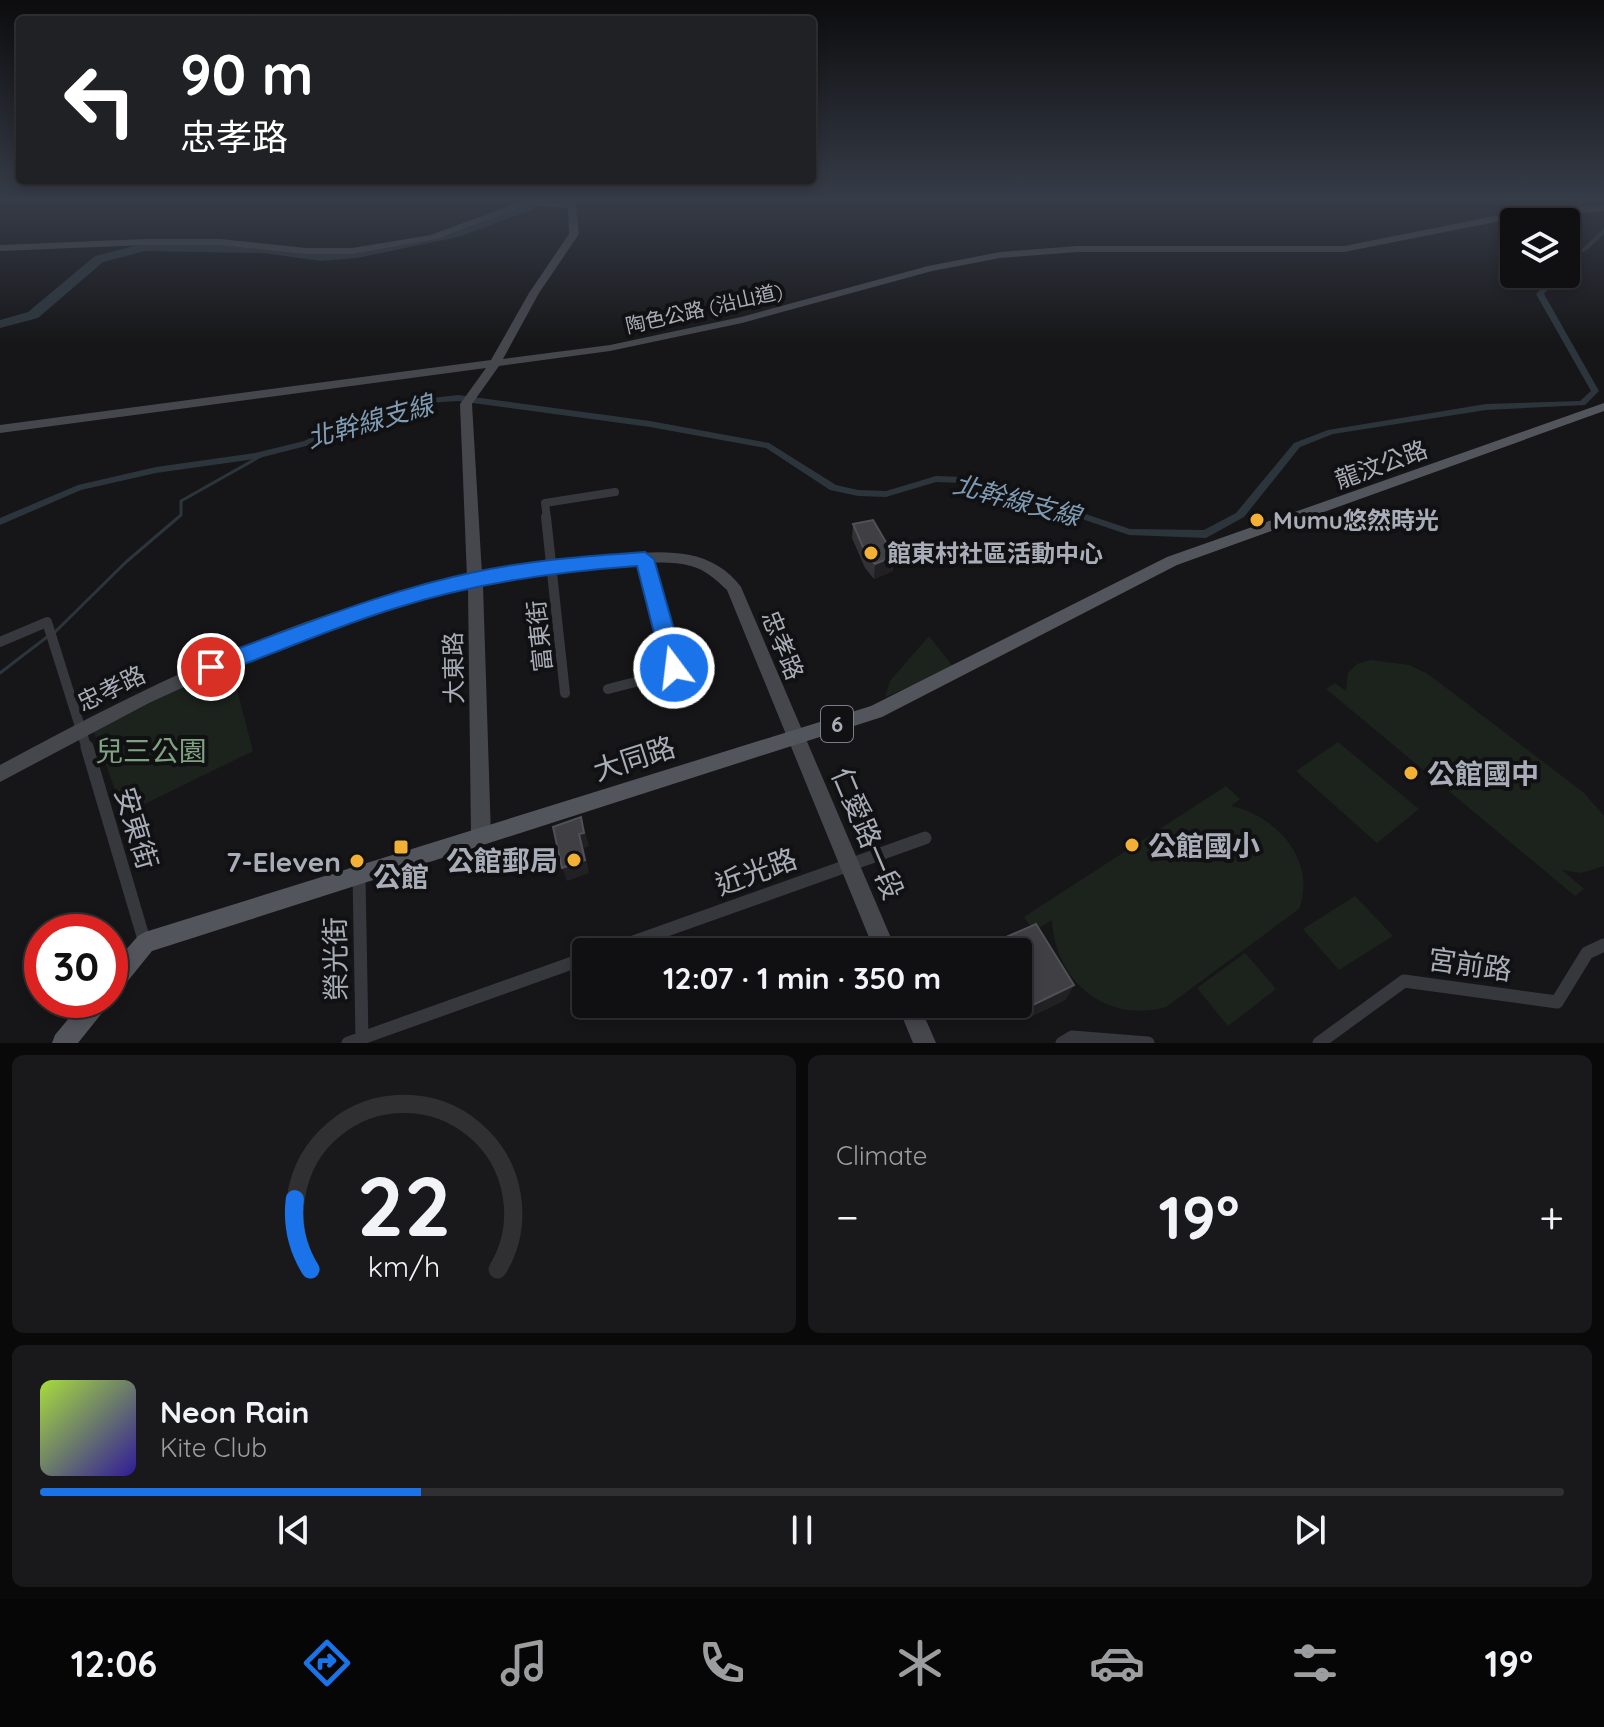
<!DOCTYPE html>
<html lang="en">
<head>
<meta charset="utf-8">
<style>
	body { margin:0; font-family:Quicksand,"Noto Sans TC",sans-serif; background:#19191b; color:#f1f3f6; height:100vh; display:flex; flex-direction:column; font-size:30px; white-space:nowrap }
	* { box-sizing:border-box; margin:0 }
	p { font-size:26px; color:#9c9d9f }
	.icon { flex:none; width:44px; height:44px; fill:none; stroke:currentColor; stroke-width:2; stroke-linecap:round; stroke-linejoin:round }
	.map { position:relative; height:1043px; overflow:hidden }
	.sheet { display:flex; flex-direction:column; gap:12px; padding:12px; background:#09090a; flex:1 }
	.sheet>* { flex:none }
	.banner { position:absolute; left:16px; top:16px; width:800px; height:168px; border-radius:8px; box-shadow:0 4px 12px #0003,0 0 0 2px #303032; background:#202124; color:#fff; overflow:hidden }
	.fabs { position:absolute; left:1500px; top:208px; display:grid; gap:16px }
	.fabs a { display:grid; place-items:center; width:80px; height:80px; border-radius:8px; background:#101012; box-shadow:0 4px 12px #0003,0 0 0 2px #303032; font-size:40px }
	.speed { position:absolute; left:24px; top:914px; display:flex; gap:16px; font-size:40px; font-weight:700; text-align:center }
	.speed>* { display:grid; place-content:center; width:104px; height:104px; border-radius:50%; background:#101012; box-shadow:0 4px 12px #0003,0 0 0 2px #303032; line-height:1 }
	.speed .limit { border:12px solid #d22; background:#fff; color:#111 }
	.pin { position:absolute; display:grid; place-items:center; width:68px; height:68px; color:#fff; margin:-34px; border:4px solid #fff; border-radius:50%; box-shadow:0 2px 8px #0007 }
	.me { position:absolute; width:88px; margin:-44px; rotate:345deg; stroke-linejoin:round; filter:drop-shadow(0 0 6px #0008) }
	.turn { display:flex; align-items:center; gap:28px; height:168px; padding:0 32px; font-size:36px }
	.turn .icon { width:104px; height:104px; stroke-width:2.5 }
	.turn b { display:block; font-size:56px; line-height:68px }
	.big { font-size:60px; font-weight:700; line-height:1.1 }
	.sheet .widget { flex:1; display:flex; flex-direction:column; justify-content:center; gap:12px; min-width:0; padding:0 28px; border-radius:12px; background:#19191b }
	.sheet .dial { align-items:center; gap:0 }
	.dial svg { height:208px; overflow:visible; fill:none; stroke:#303032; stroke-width:7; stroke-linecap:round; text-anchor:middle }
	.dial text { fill:#f1f3f6; stroke:none }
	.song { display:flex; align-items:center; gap:24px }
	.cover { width:96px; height:96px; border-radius:12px; background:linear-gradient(135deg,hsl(80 70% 55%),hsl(250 70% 35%)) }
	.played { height:8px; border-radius:4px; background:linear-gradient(90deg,#1a73e8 25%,#303032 25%) }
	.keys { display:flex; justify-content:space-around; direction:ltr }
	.heat { display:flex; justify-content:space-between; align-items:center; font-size:44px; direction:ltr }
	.sheet .tiles { flex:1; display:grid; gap:12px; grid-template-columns:1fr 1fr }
	.widget:last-child { grid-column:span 2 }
	.trip { position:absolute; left:572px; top:938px; width:460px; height:80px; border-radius:8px; background:#101012; box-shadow:0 4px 12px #0003,0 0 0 2px #303032; font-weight:700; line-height:80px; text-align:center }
	.dock { display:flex; height:128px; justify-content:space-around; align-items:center; background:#060607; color:#9c9d9f }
	.dock .icon { width:56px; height:56px }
	.dock .selected { color:#1a73e8 }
	.dock b { font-size:36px; color:#f1f3f6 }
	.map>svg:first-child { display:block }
	.green { fill:#1c231d }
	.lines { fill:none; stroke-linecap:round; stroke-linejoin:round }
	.stream { stroke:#2c353c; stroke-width:3 }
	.canal { fill:#2c353c; fill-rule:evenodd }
	.river { fill:#2c353c; fill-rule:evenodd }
	.street-far2 { stroke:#37383d; stroke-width:8 }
	.street-far1 { stroke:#37383d; stroke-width:10 }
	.street { stroke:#37383d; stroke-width:13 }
	.secondary { fill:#45474d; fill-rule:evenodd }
	.primary { fill:#53555c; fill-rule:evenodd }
	.wall { fill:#323236 }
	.shaded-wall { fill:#212124 }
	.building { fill:#3f3f44; stroke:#4f5156; stroke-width:2 }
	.route { fill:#1a73e8; stroke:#114b97; stroke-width:2 }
	.poi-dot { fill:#f2b134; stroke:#111113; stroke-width:3 }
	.labels { text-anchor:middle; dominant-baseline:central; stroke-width:8; stroke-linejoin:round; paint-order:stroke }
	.far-street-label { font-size:20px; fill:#a8adb8; stroke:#111113 }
	.shield { fill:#111113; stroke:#7b7e86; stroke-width:2 }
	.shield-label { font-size:22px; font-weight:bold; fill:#a8adb8 }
	.street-label { font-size:24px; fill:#a8adb8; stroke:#111113 }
	.poi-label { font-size:24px; font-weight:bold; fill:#a8adb8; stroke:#111113; text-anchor:start }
	.water-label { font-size:26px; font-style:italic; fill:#7f9bb3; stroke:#111113 }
	.near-park-label { font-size:28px; fill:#7fa381; stroke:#111113 }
	.near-street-label { font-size:28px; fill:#a8adb8; stroke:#111113 }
	.near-poi-label { font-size:28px; font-weight:bold; fill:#a8adb8; stroke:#111113; text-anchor:start }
</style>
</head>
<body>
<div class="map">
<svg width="1604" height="1043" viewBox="0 0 1604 1043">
	<rect width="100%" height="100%" fill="#161618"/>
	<path class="green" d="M929,636L954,668L885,697L890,681Z
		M1371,660L1409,665L1428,674L1584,793L1604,816V866L1581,873L1562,870L1584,889L1575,896L1326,689L1335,683L1346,691L1348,673L1357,664Z
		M230,663L253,751L124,814L92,727Z
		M1338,742L1419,809L1377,843L1296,771Z
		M1226,786L1240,799L1231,806C1278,816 1317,862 1299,909L1166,1007C1106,1024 1055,981 1052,920L1034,931L1024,917Z
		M1355,896L1393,936L1339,970L1303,929Z
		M1245,953L1276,989L1228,1026L1197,988Z"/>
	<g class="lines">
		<path class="stream" d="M54,633L126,562L181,515V501L268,452
			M0,673L47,637"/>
		<path class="canal" d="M1604,228V234L1587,250L1566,261V256L1583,248Z
			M1554,274H1561L1544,294L1599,391L1585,405L1486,410L1333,434L1300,447L1244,517L1206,538L1129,535L1035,503L963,483L936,482L886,497L858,496L830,490L766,448L650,427L458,401L427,403L350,426L310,445L255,459L156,473L81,490L0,525V518L78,485L156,467L255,453L304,441L344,422L423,399L458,395L650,421L769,443L836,485L858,490L886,491L936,476L963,477L1041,499L1130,529L1204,530L1236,513L1294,443L1328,430L1486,404L1580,401L1591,391L1536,294Z"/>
		<path class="river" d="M533,198H544L535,209L458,237L357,258L321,261L263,253L145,251L103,262L38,318L0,328V320L28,312L95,256L145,243L263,245L321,253L357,250L451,232L527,205Z"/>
		<path class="street-far2" d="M547,519L545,503L615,492"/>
		<path class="street-far1" d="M546,517L565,693
			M0,642L47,622L87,749
			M608,689L667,674L674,668L645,559"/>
		<path class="street" d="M87,747L145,943
			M359,875L362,1040
			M605,952L925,838
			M348,1043L586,958
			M1062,1043L1072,1037L1148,1043
			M1319,1043L1404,981L1557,1002L1587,953L1604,945"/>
		<path class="secondary" d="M567,198H575L579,234L539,293L503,359L610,345L741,317L928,266L1000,252L1077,246H1344L1500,215L1604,205V211L1500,221L1344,252H1077L1000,258L932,271L742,323L610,351L499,366L472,404L482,574C521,566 559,561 598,557C628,554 660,549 690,555C710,559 729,570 741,587L897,952H875L727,590C716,580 706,570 691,566C669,560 646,563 623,565C576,569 529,575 483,585L491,837L488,843L481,846L474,843L471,837L468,588L373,612L299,638L223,669L149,703L0,782V765C147,685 302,609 467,577L460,404L486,368L0,433V425L491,360L529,293L569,234L568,208L528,205L436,239L352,254H306L220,245H145L0,251V245L145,239H220L306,248H352L431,235L527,199L567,203Z
			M897,1004H919L936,1043H913Z"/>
		<path class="primary" d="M1604,403V411L1177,565L882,717L152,951L118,993L110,996V968L138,936L145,932L871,706L1167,557Z
			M84,1000H109L106,1008L78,1043H52L55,1035Z"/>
	</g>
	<path class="wall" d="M853,524L893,571L874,579L865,568L852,538Z
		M1036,924L1074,985L1065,1000L1024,1020L1015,1004H1018V952H993L997,941Z"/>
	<path class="shaded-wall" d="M894,556L893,571L874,579L875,564Z
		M581,817L589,846L584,848L589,873L567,881L562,868L579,834Z
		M1074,985L1065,1000L1024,1020L1031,1006Z"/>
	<path class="building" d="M873,520L894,556L875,564L866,554L853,524Z
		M581,817L584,833L579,834L585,860L562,868L553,827Z
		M1036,924L1074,985L1031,1006L1018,981V952H1003L997,941Z"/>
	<linearGradient id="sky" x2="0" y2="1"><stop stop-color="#0c0c0d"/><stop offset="0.58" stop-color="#363c48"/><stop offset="1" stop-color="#363c48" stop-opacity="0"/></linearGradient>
	<rect width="1604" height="344" fill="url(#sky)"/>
	<path class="route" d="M645,552L654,559L685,668L681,674L674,676L666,674L663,668L637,566C555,572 475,583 396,608C333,627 273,655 211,676L204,673L201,667L204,661C293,629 382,591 475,572C531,560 588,556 645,552Z"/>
	<g class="poi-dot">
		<circle cx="1257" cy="520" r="8"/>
		<circle cx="871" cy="553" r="8"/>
		<circle cx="1411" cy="773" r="8"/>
		<circle cx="1132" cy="845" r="8"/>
		<rect x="393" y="839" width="16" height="16" rx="4"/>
		<circle cx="574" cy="860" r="8"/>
		<circle cx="357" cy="861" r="8"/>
	</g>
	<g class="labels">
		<g class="far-street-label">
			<text transform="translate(704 308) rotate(-13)">陶色公路 (沿山道)</text>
		</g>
		<rect class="shield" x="821" y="706" width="32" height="36" rx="6"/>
		<g class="shield-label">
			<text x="837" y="724">6</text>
		</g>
		<g class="street-label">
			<text transform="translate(1381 464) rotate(-20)">龍汶公路</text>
			<text transform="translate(539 636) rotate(-96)">富東街</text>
			<text transform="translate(783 645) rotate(68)">忠孝路</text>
			<text transform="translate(453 668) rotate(-91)">大東路</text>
			<text transform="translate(111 688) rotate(-26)">忠孝路</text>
		</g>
		<g class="poi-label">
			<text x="1273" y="520">Mumu悠然時光</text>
			<text x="887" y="553">館東村社區活動中心</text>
		</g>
		<g class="water-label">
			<text transform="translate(370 421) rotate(-16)">北幹線支線</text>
			<text transform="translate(1017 500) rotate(15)">北幹線支線</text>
		</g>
		<g class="near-park-label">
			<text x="151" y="750">兒三公園</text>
		</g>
		<g class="near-street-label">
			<text transform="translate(634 758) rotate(-18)">大同路</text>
			<text transform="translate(137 828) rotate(73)">安東街</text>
			<text transform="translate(868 833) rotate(67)">仁愛路一段</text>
			<text transform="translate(756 871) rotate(-20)">近光路</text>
			<text transform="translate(335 959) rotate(-91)">榮光街</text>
			<text transform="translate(1470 964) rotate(8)">宮前路</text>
		</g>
		<g class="near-poi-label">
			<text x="1427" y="773">公館國中</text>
			<text x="1148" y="845">公館國小</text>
			<text x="558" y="860" text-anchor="end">公館郵局</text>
			<text x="341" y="861" text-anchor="end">7-Eleven</text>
			<text x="401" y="876" text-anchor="middle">公館</text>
		</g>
	</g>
</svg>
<div class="fabs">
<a><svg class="icon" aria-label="layers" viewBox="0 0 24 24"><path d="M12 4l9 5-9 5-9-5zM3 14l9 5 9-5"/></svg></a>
</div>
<div class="speed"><div class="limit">30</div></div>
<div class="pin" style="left:211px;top:667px;background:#d93025"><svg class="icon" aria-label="arrive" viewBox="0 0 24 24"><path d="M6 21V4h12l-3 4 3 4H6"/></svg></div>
<svg class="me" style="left:674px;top:668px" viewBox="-20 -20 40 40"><circle r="17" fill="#1a73e8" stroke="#fff" stroke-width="3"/><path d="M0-11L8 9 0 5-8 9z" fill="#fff"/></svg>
<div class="trip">12:07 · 1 min · 350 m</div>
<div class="banner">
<div class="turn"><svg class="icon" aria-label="left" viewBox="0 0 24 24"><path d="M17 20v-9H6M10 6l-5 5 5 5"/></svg><div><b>90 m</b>忠孝路</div></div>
</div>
</div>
<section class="sheet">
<div class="tiles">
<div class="widget dial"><svg viewBox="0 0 100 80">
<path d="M14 69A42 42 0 1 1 86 69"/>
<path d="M14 69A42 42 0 0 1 8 42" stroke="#1a73e8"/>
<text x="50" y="56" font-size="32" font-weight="700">22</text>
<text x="50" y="72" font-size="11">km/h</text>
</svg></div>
<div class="widget"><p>Climate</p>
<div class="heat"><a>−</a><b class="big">19°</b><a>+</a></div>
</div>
<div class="widget">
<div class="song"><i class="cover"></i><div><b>Neon Rain</b><p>Kite Club</p></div></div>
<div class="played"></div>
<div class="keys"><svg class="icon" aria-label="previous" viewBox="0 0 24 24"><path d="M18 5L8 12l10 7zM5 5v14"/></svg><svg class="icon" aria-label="pause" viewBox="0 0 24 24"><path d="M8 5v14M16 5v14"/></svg><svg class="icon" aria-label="next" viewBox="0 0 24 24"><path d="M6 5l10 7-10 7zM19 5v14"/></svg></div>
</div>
</div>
</section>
<nav class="dock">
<b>12:06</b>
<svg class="icon selected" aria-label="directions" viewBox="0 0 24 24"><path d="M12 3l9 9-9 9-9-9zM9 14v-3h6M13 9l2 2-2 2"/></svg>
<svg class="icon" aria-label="music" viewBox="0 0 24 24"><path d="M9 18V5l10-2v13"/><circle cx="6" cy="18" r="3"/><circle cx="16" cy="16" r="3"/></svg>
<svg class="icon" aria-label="phone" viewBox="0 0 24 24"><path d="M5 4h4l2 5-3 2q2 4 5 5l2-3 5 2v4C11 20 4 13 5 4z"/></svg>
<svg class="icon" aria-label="climate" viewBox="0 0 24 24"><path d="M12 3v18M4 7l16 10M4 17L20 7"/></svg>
<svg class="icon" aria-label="car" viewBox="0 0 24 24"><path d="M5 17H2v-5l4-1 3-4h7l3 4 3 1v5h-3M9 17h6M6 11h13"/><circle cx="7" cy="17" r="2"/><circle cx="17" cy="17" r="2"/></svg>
<svg class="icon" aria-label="filters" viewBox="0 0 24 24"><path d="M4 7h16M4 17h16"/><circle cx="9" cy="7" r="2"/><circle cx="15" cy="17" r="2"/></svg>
<b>19°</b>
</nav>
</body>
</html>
